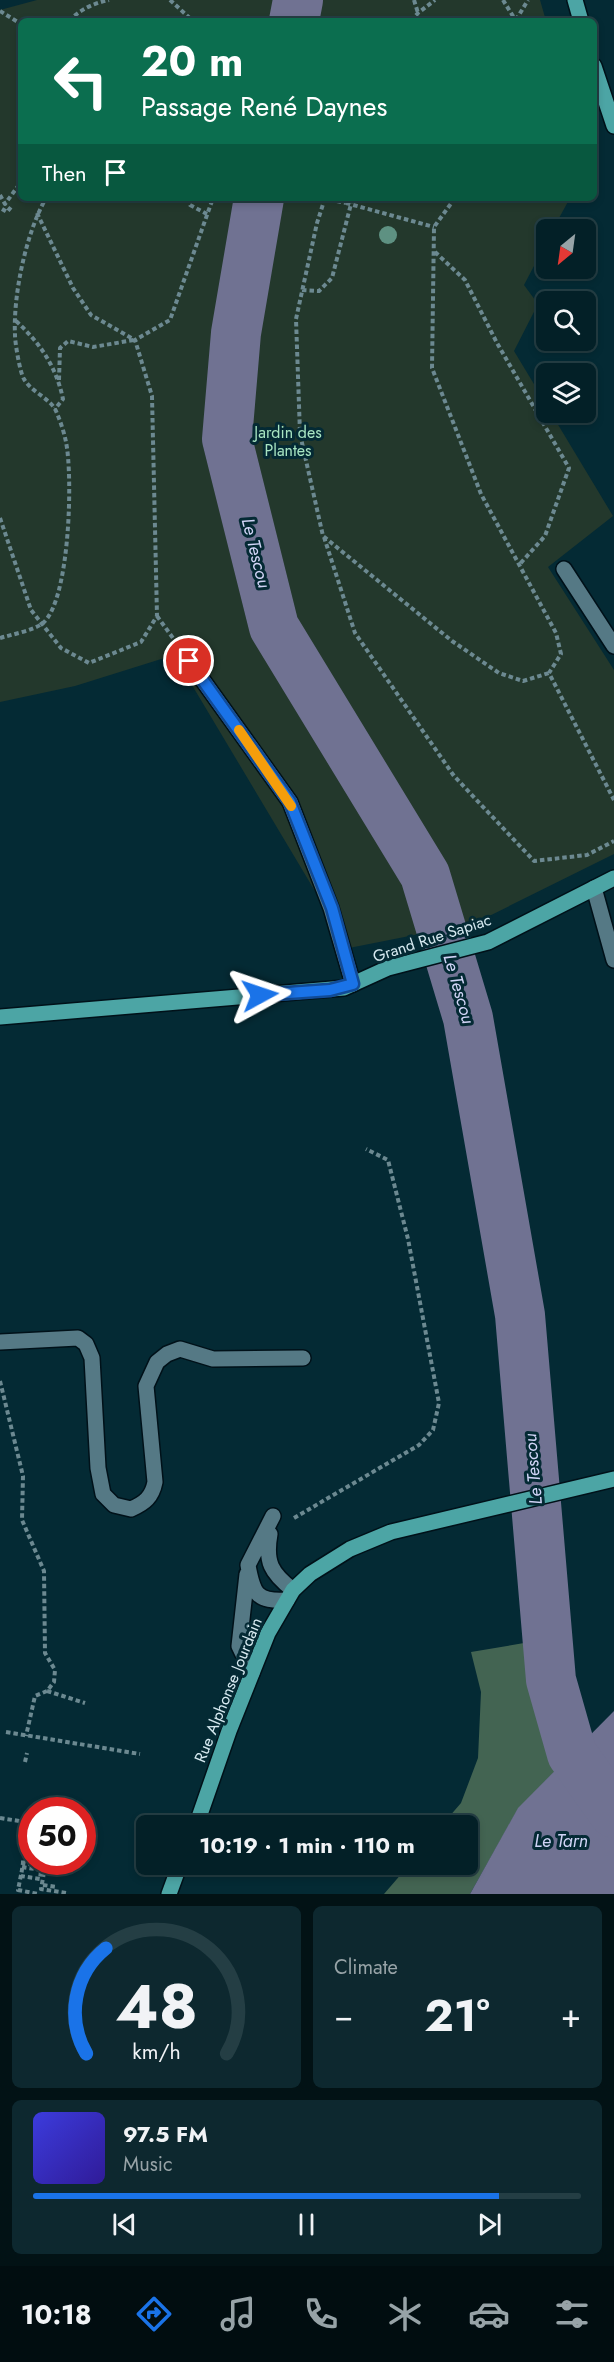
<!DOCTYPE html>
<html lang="en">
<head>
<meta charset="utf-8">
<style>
	body { margin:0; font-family:Jost,sans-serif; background:#0d282f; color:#f1f3f6; height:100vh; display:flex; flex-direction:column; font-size:22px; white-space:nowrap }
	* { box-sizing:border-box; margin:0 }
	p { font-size:20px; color:#97a3a7 }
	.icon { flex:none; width:33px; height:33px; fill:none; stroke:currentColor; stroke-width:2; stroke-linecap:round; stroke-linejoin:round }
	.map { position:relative; height:1894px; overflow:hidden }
	.drawer { display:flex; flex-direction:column; gap:12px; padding:12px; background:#021215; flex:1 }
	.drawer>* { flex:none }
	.guide { position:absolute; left:18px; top:18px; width:579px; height:183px; border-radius:9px; box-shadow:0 3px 9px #0003,0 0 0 2px #243e44; background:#0b6e4f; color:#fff; overflow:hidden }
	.needle { width:39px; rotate:209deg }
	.tools { position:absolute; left:536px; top:219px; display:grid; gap:12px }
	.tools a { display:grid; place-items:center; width:60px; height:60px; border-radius:9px; background:#032027; box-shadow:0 3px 9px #0003,0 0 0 2px #243e44; font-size:30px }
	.speed { position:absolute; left:18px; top:1797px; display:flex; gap:12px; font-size:30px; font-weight:700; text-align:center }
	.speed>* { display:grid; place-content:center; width:78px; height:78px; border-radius:50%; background:#032027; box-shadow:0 3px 9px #0003,0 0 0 2px #243e44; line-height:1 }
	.speed .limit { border:9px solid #d22; background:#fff; color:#111 }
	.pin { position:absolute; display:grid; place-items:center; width:51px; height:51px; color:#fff; margin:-26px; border:3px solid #fff; border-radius:50%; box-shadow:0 2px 6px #0007 }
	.me { position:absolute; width:66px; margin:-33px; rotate:85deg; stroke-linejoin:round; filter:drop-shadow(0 0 4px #0008) }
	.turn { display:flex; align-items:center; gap:21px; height:126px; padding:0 24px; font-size:27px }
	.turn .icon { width:78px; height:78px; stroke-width:2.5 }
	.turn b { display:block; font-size:42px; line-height:51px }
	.then { display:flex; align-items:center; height:57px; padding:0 24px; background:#0003; gap:12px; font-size:22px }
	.big { font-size:45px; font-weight:700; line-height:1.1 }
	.drawer .card { flex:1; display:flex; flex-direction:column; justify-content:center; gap:9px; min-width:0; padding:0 21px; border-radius:9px; background:#0d282f }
	.drawer .dial { align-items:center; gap:0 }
	.dial svg { height:156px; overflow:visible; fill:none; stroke:#243e44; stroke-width:7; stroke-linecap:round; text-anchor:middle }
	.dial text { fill:#f1f3f6; stroke:none }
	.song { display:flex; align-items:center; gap:18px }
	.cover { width:72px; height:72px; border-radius:9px; background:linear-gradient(135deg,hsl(240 70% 55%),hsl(250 70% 35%)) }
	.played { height:6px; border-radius:3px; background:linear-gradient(90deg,#1a73e8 85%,#243e44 85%) }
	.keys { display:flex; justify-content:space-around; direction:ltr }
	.heat { display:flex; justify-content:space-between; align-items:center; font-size:33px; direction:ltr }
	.drawer .tiles { flex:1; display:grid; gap:12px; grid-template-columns:1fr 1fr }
	.card:last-child { grid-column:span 2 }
	.trip { position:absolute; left:136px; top:1815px; width:342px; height:60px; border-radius:9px; background:#032027; box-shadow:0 3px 9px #0003,0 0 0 2px #243e44; font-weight:700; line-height:60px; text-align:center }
	.tab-bar { display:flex; height:96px; justify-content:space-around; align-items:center; background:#010d10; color:#97a3a7 }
	.tab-bar .icon { width:42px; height:42px }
	.tab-bar .active { color:#1a73e8 }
	.tab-bar b { font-size:27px; color:#f1f3f6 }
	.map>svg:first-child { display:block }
	.green { fill:#23382c }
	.forest { fill:#436452 }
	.water { fill:#707292 }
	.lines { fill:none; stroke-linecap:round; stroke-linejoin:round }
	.river { stroke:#707292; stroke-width:50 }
	.minor-casing { stroke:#001119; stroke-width:18 }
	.major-casing { stroke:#001119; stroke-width:18 }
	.path { stroke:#6c8991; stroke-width:4; stroke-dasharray:4.5 3; stroke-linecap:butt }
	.minor { stroke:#557985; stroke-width:15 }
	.major { stroke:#4ca5a5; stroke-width:15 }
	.path-bridge { stroke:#6c8991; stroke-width:4; stroke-dasharray:4.5 3; stroke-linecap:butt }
	.tree { fill:#5e9182 }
	.route-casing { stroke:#114b97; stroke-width:15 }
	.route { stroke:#1a73e8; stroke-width:10 }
	.slow { stroke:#f59e0b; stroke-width:10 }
	.labels { text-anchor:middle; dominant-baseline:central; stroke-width:6; stroke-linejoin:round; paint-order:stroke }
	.park-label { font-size:16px; fill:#a8e5c2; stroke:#042a34 }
	.street-label { font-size:16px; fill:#d7eaf1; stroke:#042a34 }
	.water-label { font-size:18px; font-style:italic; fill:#d1d4f6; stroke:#042a34 }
</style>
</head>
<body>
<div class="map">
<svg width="614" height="1894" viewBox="0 0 614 1894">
	<rect width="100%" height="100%" fill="#042a34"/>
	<path class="green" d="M37,0H540L546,21H21V198H570L553,229L546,230V243L524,285L538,304L514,351L546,404V412L551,413L613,516L548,567L614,670V854L475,923L349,948L174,655L75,686L0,702V10Z"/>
	<path class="forest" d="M524,1643L551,1680L572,1754L518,1809L470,1894H384L409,1865L468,1864V1826L442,1825L461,1803L478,1758L481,1692L471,1652Z"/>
	<path class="water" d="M614,1711V1894H470L518,1808Z"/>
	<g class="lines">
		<path class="river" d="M294,21L298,0
			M259,198L236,333L227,439L274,627L425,875L468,1018L520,1315L551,1680L572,1754L614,1813"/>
		<defs>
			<path id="minor" d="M564,569L614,646
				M189,661L290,802L331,908L353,984
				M594,888L614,960
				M0,1342L78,1338L86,1344L92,1358L98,1468L103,1494L114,1505L131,1509C145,1503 152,1497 155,1482L146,1386L157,1362L167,1354L180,1349L213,1359L303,1358
				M273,1516L248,1565C253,1594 257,1602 287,1600
				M270,1534C265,1562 271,1573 293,1590
				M247,1574L239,1646L252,1673"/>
			<path id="major" d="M575,0L581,21
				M594,66L614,126
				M0,1017L344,988L388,968L488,942L614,878
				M196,1826L229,1731L268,1633L293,1590L310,1574L350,1549L391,1532L614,1479
				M169,1894L180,1864"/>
		</defs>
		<use href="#minor" class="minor-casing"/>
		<use href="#major" class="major-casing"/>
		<path class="path" d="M170,0L193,21
			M414,0L418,13
			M503,0L516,21
			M0,11L21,24
			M516,20L528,0
			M69,21C79,10 94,3 109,0
			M411,21L418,13L435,0
			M0,195L5,204L21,182
			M187,198L190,205L207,214
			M325,198L317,223L296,319L300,434L323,536L452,641L499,673L523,681L549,673
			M455,198L434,227L432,368L481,494L556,633L561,654L549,673L614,800
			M346,203L434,227
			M2,209L7,212L11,207
			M37,213L73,288L91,315L135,340
			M435,252L465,280L497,343L569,468L545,536L519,565
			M302,290L319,291L332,278L351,204V198
			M16,321C40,343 56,366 63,399L55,409
			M59,380L60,348L68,341L93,347L134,340
			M0,518L31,610L61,648L89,663L141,642L157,616L152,396L135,340L170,320L213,198
			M324,537L355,633L454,776L534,861L587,855L614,841
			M157,616L178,645
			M0,638C10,635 35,630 43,623C70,600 73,476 66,442C64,432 60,420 56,411C50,398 31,392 24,379C20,373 15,343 15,335C13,295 26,233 46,198
			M0,1381L23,1476L22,1520L44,1571L45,1653L55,1670L54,1682L47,1691L35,1696L26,1736
			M294,1518L419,1445L433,1430L439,1403L408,1239L388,1160L366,1149
			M47,1691L85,1703
			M6,1732L140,1754
			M25,1762L27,1753
			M0,1818L32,1823
			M37,1862H42L40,1879L21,1876L23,1863L45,1867L41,1889L66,1893
			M23,1865V1859L32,1861
			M75,1866L76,1862
			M22,1867L41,1870
			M21,1875L18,1890L38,1894
			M43,1885L57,1887"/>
		<use href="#minor" class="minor"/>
		<use href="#major" class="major"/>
		<path class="path-bridge" d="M322,198L346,203"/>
	</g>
	<circle class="tree" cx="388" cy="235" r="9"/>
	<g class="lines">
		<defs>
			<path id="route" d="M189,661L290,802L332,908L353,984L330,990L260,995"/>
		</defs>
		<use href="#route" class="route-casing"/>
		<use href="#route" class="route"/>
		<path class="slow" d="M239,730L291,806"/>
	</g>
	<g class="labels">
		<g class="park-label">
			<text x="288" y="432">Jardin des<tspan x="288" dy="18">Plantes</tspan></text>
		</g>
		<g class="street-label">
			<text transform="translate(432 938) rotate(-18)">Grand Rue Sapiac</text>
			<text transform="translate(228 1690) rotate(-68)">Rue Alphonse Jourdain</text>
		</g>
		<g class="water-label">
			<text transform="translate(256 553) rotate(76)">Le Tescou</text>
			<text transform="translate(459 989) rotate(74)">Le Tescou</text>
			<text transform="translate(533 1469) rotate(-95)">Le Tescou</text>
			<text x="561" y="1841">Le Tarn</text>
		</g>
	</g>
</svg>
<div class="tools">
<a><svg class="needle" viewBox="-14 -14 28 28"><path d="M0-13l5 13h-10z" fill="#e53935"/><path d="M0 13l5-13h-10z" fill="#97a3a7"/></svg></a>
<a><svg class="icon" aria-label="search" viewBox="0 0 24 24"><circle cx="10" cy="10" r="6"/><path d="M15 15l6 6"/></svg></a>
<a><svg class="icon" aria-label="layers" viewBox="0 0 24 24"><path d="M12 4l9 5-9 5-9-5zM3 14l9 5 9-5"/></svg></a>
</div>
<div class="speed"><div class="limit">50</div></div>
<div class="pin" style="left:189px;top:661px;background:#d93025"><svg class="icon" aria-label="arrive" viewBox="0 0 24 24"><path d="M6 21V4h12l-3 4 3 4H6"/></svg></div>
<svg class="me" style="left:260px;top:995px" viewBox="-20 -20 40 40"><path d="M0-17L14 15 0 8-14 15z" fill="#1a73e8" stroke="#fff" stroke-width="4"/></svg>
<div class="trip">10:19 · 1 min · 110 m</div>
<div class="guide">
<div class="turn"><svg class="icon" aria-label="left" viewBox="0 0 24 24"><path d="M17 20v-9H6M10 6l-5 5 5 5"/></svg><div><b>20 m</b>Passage René Daynes</div></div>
<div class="then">Then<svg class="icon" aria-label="arrive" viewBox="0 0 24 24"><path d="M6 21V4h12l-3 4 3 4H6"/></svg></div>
</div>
</div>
<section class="drawer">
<div class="tiles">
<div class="card dial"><svg viewBox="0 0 100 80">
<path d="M14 69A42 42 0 1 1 86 69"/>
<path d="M14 69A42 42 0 0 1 24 15" stroke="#1a73e8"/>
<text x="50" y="56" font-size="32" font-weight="700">48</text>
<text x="50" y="72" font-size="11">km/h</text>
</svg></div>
<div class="card"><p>Climate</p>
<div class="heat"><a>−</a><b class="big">21°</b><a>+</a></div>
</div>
<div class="card">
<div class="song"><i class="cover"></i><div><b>97.5 FM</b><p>Music</p></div></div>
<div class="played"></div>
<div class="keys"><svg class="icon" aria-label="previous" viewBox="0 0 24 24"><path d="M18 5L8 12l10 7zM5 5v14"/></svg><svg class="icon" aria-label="pause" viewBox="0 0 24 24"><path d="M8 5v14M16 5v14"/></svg><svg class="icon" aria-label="next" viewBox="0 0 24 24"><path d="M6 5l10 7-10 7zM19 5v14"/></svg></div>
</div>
</div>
</section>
<nav class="tab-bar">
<b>10:18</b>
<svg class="icon active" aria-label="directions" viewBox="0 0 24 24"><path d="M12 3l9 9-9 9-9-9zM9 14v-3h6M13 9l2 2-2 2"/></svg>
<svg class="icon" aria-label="music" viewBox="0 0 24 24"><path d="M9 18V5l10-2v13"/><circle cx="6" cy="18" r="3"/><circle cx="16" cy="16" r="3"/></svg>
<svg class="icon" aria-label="phone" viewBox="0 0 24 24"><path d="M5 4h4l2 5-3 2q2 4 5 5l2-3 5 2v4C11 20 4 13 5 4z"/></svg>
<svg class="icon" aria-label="climate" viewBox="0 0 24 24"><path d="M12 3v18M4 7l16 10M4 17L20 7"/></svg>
<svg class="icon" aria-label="car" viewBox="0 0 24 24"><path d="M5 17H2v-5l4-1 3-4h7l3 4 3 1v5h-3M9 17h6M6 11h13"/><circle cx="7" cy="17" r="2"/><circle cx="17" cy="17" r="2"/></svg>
<svg class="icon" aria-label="filters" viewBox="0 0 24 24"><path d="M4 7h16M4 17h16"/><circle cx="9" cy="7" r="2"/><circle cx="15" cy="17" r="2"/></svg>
</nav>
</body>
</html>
